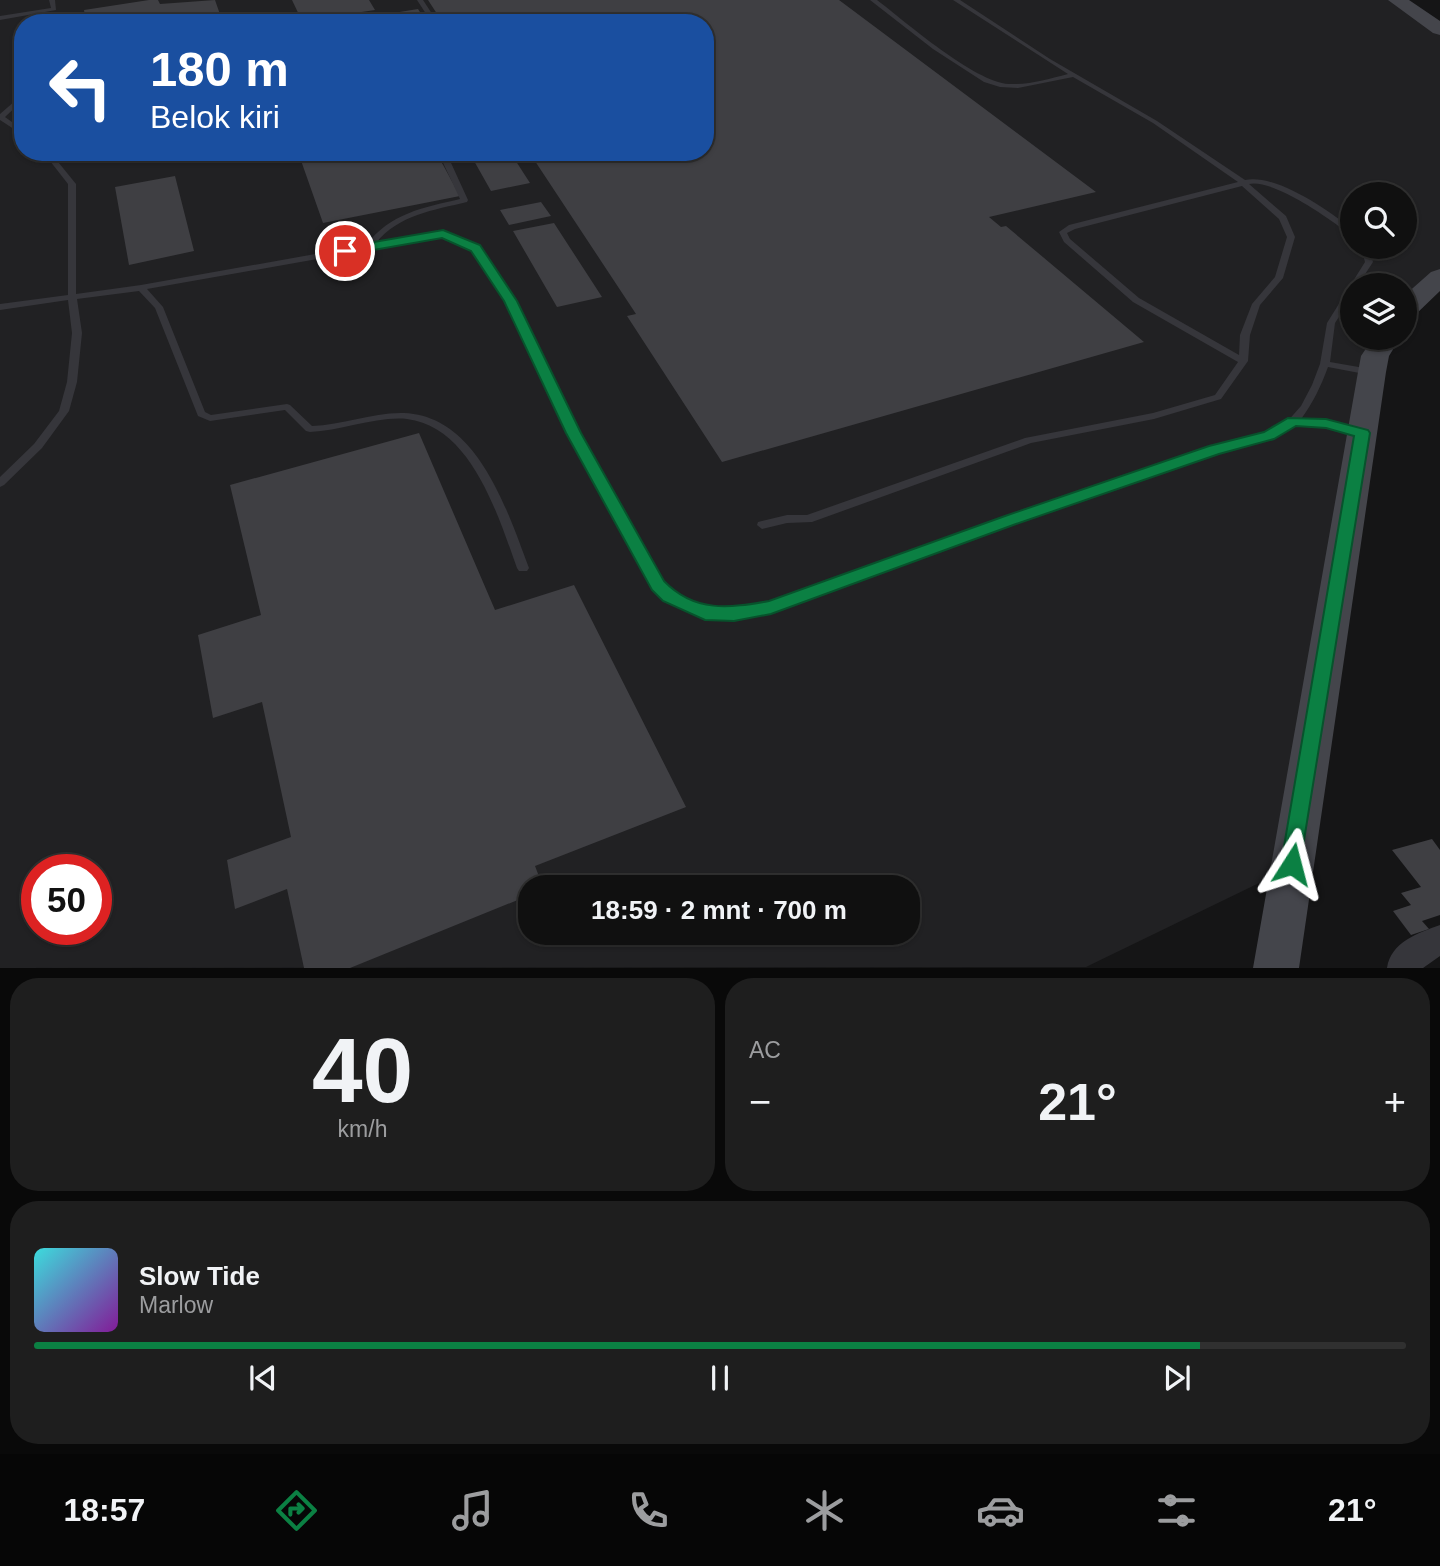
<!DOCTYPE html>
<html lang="id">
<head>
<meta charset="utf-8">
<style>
	body { margin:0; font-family:Arial,sans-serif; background:#1e1e1e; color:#f1f3f6; height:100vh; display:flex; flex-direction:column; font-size:26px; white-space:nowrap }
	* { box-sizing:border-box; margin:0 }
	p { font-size:23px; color:#9c9d9f }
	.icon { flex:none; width:38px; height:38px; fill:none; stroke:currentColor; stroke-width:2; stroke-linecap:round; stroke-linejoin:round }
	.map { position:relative; height:968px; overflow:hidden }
	.side { display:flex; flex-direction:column; gap:10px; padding:10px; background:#090909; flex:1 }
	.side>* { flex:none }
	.guide { position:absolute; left:14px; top:14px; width:700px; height:147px; border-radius:28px; box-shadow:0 2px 5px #0004,0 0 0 2px #303030; background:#1a4fa0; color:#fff; overflow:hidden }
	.tools { position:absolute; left:1340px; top:182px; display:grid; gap:14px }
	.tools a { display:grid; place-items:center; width:77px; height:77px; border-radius:50%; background:#101010; box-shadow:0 2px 5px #0004,0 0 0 2px #303030; font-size:35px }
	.speed { position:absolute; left:21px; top:854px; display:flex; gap:14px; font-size:35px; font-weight:700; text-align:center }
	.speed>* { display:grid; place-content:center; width:91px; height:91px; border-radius:50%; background:#101010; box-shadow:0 2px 5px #0004,0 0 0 2px #303030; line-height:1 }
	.speed .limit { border:10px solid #d22; background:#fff; color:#111 }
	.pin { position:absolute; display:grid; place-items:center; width:60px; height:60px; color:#fff; margin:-30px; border:4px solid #fff; border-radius:50%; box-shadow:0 2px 7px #0007 }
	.me { position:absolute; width:77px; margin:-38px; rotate:9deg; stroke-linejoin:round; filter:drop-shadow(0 0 5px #0008) }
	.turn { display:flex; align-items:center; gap:24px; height:147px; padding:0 21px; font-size:32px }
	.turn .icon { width:91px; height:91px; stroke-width:2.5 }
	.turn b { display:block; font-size:49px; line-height:60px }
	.big { font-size:52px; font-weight:700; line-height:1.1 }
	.side .tile { flex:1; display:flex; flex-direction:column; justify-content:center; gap:10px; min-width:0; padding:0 24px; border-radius:28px; background:#1e1e1e }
	.side .dial { align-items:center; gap:0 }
	.dial b { font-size:91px; line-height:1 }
	.song { display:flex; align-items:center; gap:21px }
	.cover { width:84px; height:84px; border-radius:10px; background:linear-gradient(135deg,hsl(180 70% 55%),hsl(290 70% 35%)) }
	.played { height:7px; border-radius:4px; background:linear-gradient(90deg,#0b8043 85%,#303030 85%) }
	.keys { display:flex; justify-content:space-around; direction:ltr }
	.heat { display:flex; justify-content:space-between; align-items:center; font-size:38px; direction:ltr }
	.side .tiles { flex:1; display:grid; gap:10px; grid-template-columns:1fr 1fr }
	.tile:last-child { grid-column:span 2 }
	.trip { position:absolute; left:518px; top:875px; width:402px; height:70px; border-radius:28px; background:#101010; box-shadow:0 2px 5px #0004,0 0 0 2px #303030; font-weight:700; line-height:70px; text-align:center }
	.tab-bar { display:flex; height:112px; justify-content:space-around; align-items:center; background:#060606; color:#9c9d9f }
	.tab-bar .icon { width:49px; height:49px }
	.tab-bar .active { color:#0b8043 }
	.tab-bar b { font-size:32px; color:#f1f3f6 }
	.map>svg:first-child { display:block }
	.built { fill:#212123; fill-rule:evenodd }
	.building { fill:#3f3f43 }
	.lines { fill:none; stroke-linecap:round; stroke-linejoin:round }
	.lane { fill:#36363b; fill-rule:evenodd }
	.street { fill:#36363b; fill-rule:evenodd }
	.secondary { fill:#44454b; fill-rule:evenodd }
	.route { fill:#0b8043; stroke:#07532c; stroke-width:2 }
</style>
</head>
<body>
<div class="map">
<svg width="1440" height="968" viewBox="0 0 1440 968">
	<rect width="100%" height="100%" fill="#151516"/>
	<path class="built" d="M0,0H1389L1440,30V273L1405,306V285H1353V338H1381L1375,346L1284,871L1086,967L0,968ZM23,23H705V152H23ZM1353,194H1405V247H1353ZM37,870H96V929H37ZM530,887H908V933H530Z"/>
	<path class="building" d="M149,0H158L160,4L215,0L223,23H86L84,10Z
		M292,0H369L375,10L302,21Z
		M428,0H839L1096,192L989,217L1001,227L1006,226L1144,342L722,462L627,316L636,314L529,152H705V23H443Z
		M418,9L427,23H386L381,15Z
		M298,152H436L460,196L323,223Z
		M469,152H510L530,183L491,191Z
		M175,176L194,251L129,265L115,187Z
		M541,202L551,216L509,225L500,210Z
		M554,223L602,297L557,307L513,231Z
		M419,433L495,610L574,585L686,807L535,866L543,887H530V895L350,968H304L287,889L235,909L227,860L291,837L262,702L213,718L198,635L261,615L230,485Z
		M1432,839L1440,850V915L1422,921L1429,929L1411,935L1393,911L1411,905L1401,893L1421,887L1392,850Z"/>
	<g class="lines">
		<path class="lane" d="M49,0H55L56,10L0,20V16L51,8Z
			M417,0H423L438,23H432Z
			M870,0H877C906,22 974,82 1009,84C1029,85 1049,79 1068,74L953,0H960L1050,59L1157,121L1245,180C1275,173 1330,211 1353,230V236C1345,232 1338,225 1330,220C1314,208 1268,179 1249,184L1286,216L1295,237L1283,278L1260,305L1250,335L1248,361L1221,399L1154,419L1031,443L812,522L787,523L762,529L757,525L758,522L787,515H807L1025,438L1153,413L1215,395L1238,362L1133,302L1064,242L1059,232L1069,225L1238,182L1153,123L1073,77L1018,88L1000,87L984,82L933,49ZM1242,186L1279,219L1287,237L1275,277L1252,304L1240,335L1239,355L1139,298L1070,239L1067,233L1075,229Z
			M23,94V100L5,117L23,130V135L0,120V114Z
			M43,152H50L76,184V294L141,285L366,245C391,213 422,208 460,199L438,152H446L468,200L467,202C434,210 398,215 376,243L443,232L479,246L515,301L579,434L662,582L674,593L698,605L725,608L770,604L1007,517L1210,448L1265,433L1286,423L1301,406L1312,385L1320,364L1327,323L1365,262L1361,247H1369L1373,262L1358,285H1353V295L1335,323L1330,362L1370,369L1375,372L1370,375L1328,367C1321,386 1313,403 1301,419L1327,421L1363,430L1364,432L1359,435L1327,427L1296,424L1294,427L1273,437L1218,452L1015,523L771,612L725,617L697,613L679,607L666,599L654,588L569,434L507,301L473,250L442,237L147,289L163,307L205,412L211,415L287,404L290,405L312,426C343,425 373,412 404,413C478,416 507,510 529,568L527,571H519L517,568C498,516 472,427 407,419C377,416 341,431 310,432L306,431L285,410L210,421L198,416L155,308L139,291L77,299L82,333L77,382L69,411L42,448L4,485L0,487V477L34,444L59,411L67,382L72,333L68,300L0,310V304L68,295V184Z"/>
		<path class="street" d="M1440,925V956L1423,968H1387C1391,942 1418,933 1440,925Z"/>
		<path class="secondary" d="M1388,0H1409L1440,21V35L1433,33Z
			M1440,269V291L1414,316L1405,318V295L1431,272Z
			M1373,338H1400L1389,356L1386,372L1299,968H1253L1358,372L1361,356Z"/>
	</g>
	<path class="route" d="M443,230L480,245L517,301L581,433L664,581C695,613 729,608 769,601L1005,516L1209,446L1264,432L1288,418L1326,419L1368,430L1370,433L1299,871L1292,874L1284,871L1281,864L1354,436L1326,428L1296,426L1274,439L1219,454L1016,524L771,614L734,621L705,620L663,601L652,590L566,433L504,301L471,251L442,238L345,255L338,251L345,247Z"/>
</svg>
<div class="tools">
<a><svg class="icon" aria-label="search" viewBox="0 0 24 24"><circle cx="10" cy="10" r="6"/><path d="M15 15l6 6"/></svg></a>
<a><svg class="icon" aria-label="layers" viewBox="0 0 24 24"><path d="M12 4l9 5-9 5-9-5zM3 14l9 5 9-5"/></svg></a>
</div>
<div class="speed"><div class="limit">50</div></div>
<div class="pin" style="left:345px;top:251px;background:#d93025"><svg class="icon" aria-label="arrive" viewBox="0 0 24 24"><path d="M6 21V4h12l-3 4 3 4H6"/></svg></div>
<svg class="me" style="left:1292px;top:864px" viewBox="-20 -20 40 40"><path d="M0-17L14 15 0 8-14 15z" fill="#0b8043" stroke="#fff" stroke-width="4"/></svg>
<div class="trip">18:59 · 2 mnt · 700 m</div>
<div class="guide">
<div class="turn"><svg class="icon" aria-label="left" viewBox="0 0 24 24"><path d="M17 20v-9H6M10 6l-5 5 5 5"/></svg><div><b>180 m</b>Belok kiri</div></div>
</div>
</div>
<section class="side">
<div class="tiles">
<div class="tile dial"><b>40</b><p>km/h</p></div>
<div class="tile"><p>AC</p>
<div class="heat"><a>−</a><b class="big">21°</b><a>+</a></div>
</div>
<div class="tile">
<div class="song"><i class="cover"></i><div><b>Slow Tide</b><p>Marlow</p></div></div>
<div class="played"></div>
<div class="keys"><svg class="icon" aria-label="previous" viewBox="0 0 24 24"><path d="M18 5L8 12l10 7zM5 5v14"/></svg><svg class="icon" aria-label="pause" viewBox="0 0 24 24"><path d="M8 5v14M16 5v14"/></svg><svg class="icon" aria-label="next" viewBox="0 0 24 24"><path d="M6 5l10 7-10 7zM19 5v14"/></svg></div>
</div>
</div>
</section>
<nav class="tab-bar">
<b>18:57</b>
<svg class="icon active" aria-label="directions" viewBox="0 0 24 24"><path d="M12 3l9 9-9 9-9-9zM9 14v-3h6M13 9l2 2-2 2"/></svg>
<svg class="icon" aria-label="music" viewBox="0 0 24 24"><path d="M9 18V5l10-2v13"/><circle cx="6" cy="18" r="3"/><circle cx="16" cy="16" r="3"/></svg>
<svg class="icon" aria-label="phone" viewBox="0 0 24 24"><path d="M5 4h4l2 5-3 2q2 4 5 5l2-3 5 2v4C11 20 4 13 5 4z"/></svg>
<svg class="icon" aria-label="climate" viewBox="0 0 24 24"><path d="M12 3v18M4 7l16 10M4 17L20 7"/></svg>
<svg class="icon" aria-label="car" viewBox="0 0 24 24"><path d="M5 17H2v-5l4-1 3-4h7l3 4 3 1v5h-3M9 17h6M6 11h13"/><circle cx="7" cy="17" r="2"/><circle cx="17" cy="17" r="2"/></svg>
<svg class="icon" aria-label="filters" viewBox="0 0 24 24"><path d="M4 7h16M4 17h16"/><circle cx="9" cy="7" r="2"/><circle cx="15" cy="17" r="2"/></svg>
<b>21°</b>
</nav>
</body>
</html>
